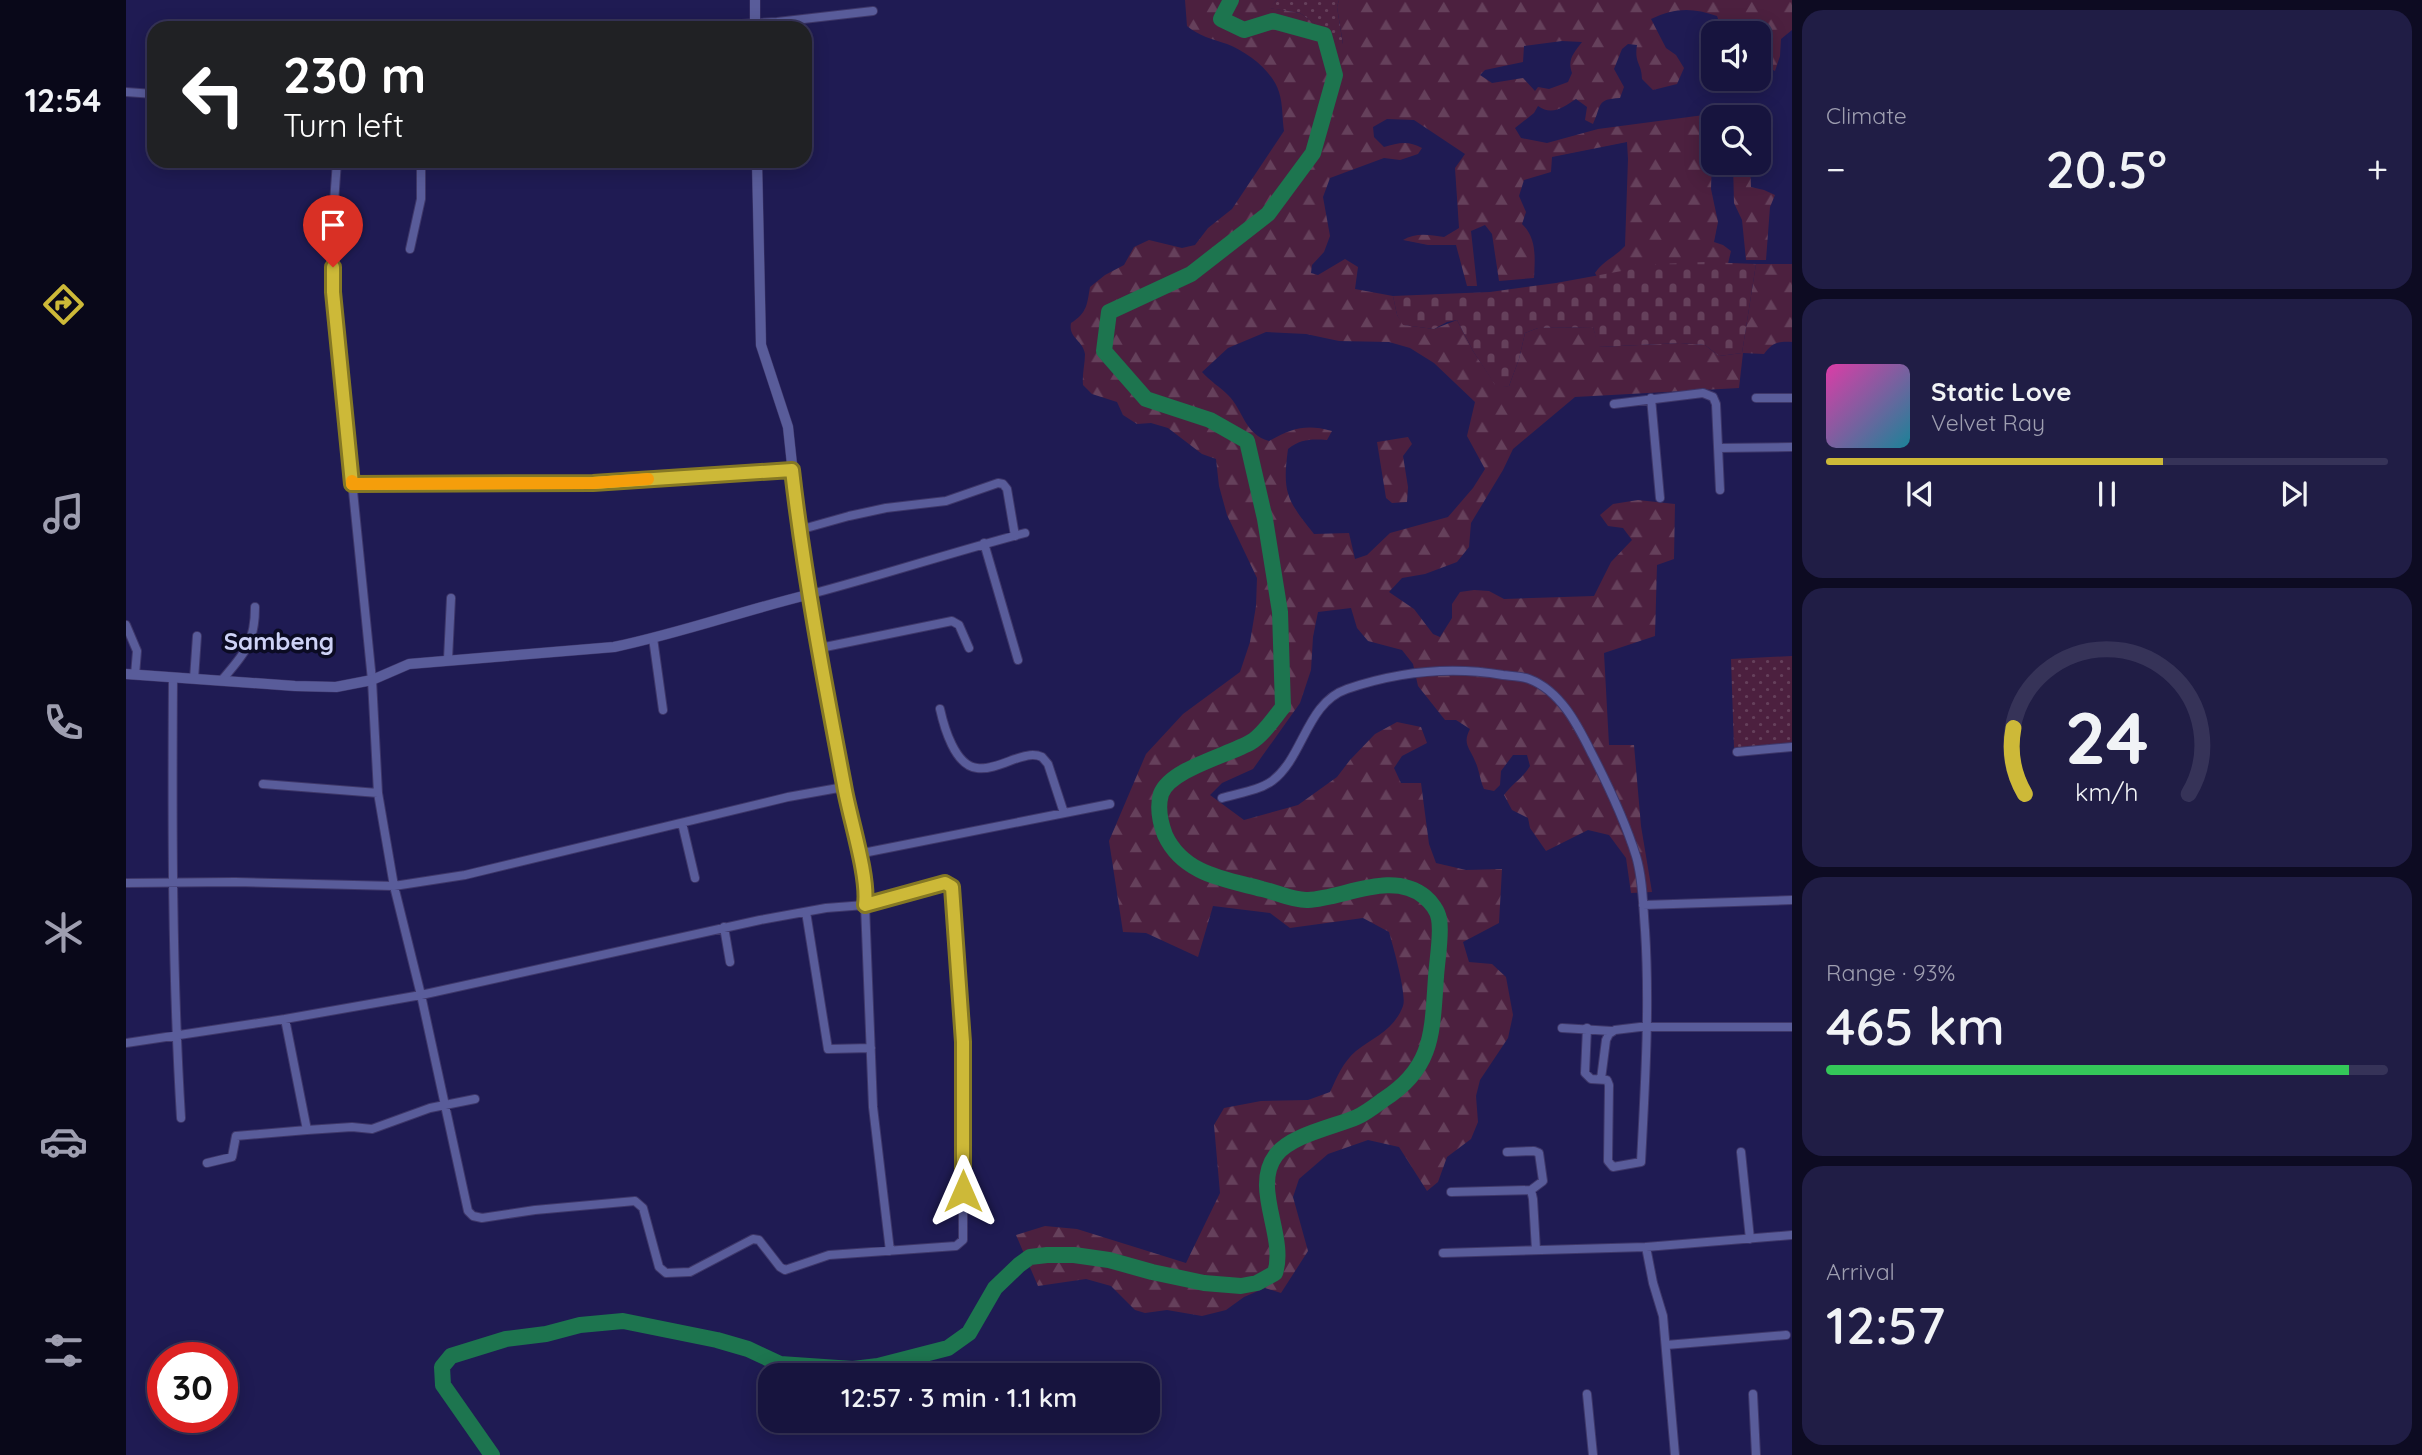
<!DOCTYPE html>
<html lang="en">
<head>
<meta charset="utf-8">
<style>
	body { margin:0; font-family:Quicksand,sans-serif; background:#201d45; color:#f1f3f6; height:100vh; display:flex; flex-direction:column; font-size:26px; white-space:nowrap }
	* { box-sizing:border-box; margin:0 }
	p { font-size:23px; color:#9e9eb0 }
	.icon { flex:none; width:38px; height:38px; fill:none; stroke:currentColor; stroke-width:2; stroke-linecap:round; stroke-linejoin:round }
	.map { position:relative; flex:1; overflow:hidden }
	.panel { display:flex; flex-direction:column; gap:10px; padding:10px; background:#0d0b22; width:630px }
	.panel>* { flex:none }
	.banner { position:absolute; left:21px; top:21px; width:665px; height:147px; border-radius:21px; box-shadow:0 4px 18px #0003,0 0 0 2px #363358; background:#202124; color:#fff; overflow:hidden }
	.fabs { position:absolute; left:1575px; top:21px; display:grid; gap:14px }
	.fabs a { display:grid; place-items:center; width:70px; height:70px; border-radius:14px; background:#17143e; box-shadow:0 4px 18px #0003,0 0 0 2px #363358; font-size:35px }
	.speed { position:absolute; left:21px; top:1342px; display:flex; gap:14px; font-size:35px; font-weight:700; text-align:center }
	.speed>* { display:grid; place-content:center; width:91px; height:91px; border-radius:50%; background:#17143e; box-shadow:0 4px 18px #0003,0 0 0 2px #363358; line-height:1 }
	.speed .limit { border:10px solid #d22; background:#fff; color:#111 }
	.pin { position:absolute; display:grid; place-items:center; width:60px; height:60px; color:#fff; margin:-72px -30px; border-radius:50% 50% 50% 0; rotate:-45deg; box-shadow:0 0 7px #0007 }
	.pin .icon { rotate:45deg }
	.me { position:absolute; width:77px; margin:-38px; rotate:0deg; stroke-linejoin:round; filter:drop-shadow(0 0 5px #0008) }
	.turn { display:flex; align-items:center; gap:24px; height:147px; padding:0 21px; font-size:32px }
	.turn .icon { width:91px; height:91px; stroke-width:2.5 }
	.turn b { display:block; font-size:49px; line-height:60px }
	.big { font-size:52px; font-weight:600; line-height:1.1 }
	.panel .widget { flex:1; display:flex; flex-direction:column; justify-content:center; gap:10px; min-width:0; padding:0 24px; border-radius:21px; background:#201d45 }
	.panel .dial { align-items:center; gap:0 }
	.dial svg { height:182px; overflow:visible; fill:none; stroke:#363358; stroke-width:7; stroke-linecap:round; text-anchor:middle }
	.dial text { fill:#f1f3f6; stroke:none }
	.song { display:flex; align-items:center; gap:21px }
	.cover { width:84px; height:84px; border-radius:10px; background:linear-gradient(135deg,hsl(320 70% 55%),hsl(190 70% 35%)) }
	.played { height:7px; border-radius:4px; background:linear-gradient(90deg,#cdb938 60%,#363358 60%) }
	.keys { display:flex; justify-content:space-around; direction:ltr }
	.heat { display:flex; justify-content:space-between; align-items:center; font-size:38px; direction:ltr }
	.charge { height:10px; border-radius:5px; background:linear-gradient(90deg,#34c759 93%,#363358 0) }
	.trip { position:absolute; left:632px; top:1363px; width:402px; height:70px; border-radius:21px; background:#17143e; box-shadow:0 4px 18px #0003,0 0 0 2px #363358; font-weight:600; line-height:70px; text-align:center }
	main { display:flex; flex:1; min-height:0 }
	.menu { display:flex; flex-direction:column; width:126px; justify-content:space-around; align-items:center; background:#090819; color:#9e9eb0 }
	.menu .icon { width:49px; height:49px }
	.menu .selected { color:#cdb938 }
	.menu b { font-size:32px; color:#f1f3f6 }
	.map>svg:first-child { display:block }
	.grass { fill:url(#grass-dots) }
	.forest { fill:url(#forest-firs); fill-rule:evenodd }
	.cemetery { fill:url(#cemetery-stones) }
	.lines { fill:none; stroke-linecap:round; stroke-linejoin:round }
	.river { stroke:#1d754f; stroke-width:16 }
	.minor-casing { stroke:#3e3769; stroke-width:10 }
	.tertiary-casing { stroke:#3e3769; stroke-width:11 }
	.minor { stroke:#595c9a; stroke-width:8 }
	.tertiary { stroke:#595c9a; stroke-width:10 }
	.route-casing { stroke:#857824; stroke-width:18 }
	.route { stroke:#cdb938; stroke-width:12 }
	.slow { stroke:#f59e0b; stroke-width:12 }
	.labels { text-anchor:middle; dominant-baseline:central; stroke-width:7; stroke-linejoin:round; paint-order:stroke }
	.quarter-label { font-size:24px; font-weight:bold; fill:#ced2f6; stroke:#0b0b23 }
</style>
</head>
<body>
<main>
<nav class="menu">
<b>12:54</b>
<svg class="icon selected" aria-label="directions" viewBox="0 0 24 24"><path d="M12 3l9 9-9 9-9-9zM9 14v-3h6M13 9l2 2-2 2"/></svg>
<svg class="icon" aria-label="music" viewBox="0 0 24 24"><path d="M9 18V5l10-2v13"/><circle cx="6" cy="18" r="3"/><circle cx="16" cy="16" r="3"/></svg>
<svg class="icon" aria-label="phone" viewBox="0 0 24 24"><path d="M5 4h4l2 5-3 2q2 4 5 5l2-3 5 2v4C11 20 4 13 5 4z"/></svg>
<svg class="icon" aria-label="climate" viewBox="0 0 24 24"><path d="M12 3v18M4 7l16 10M4 17L20 7"/></svg>
<svg class="icon" aria-label="car" viewBox="0 0 24 24"><path d="M5 17H2v-5l4-1 3-4h7l3 4 3 1v5h-3M9 17h6M6 11h13"/><circle cx="7" cy="17" r="2"/><circle cx="17" cy="17" r="2"/></svg>
<svg class="icon" aria-label="filters" viewBox="0 0 24 24"><path d="M4 7h16M4 17h16"/><circle cx="9" cy="7" r="2"/><circle cx="15" cy="17" r="2"/></svg>
</nav>
<div class="map">
<svg width="1666" height="1455" viewBox="0 0 1666 1455">
	<defs>
		<pattern id="grass-dots" width="8" height="8" patternUnits="userSpaceOnUse" patternTransform="scale(1.75)"><rect width="8" height="8" fill="#4c203f"/><path d="M2 2h.1M6 6h.1" fill="none" stroke="#65405b" stroke-width="1.8" stroke-linecap="round"/></pattern>
		<pattern id="forest-firs" width="22" height="20" patternUnits="userSpaceOnUse" patternTransform="scale(1.75)"><rect width="22" height="20" fill="#4c203f"/><path d="M5 1l3.5 6h-7zM16 11l3.5 6h-7z" fill="#65405b"/></pattern>
		<pattern id="cemetery-stones" width="16" height="16" patternUnits="userSpaceOnUse" patternTransform="scale(1.75)"><rect width="16" height="16" fill="#4c203f"/><path d="M2 7V4a2 2 0 0 1 4 0v3zM10 15v-3a2 2 0 0 1 4 0v3z" fill="#65405b"/></pattern>
	</defs>
	<rect width="100%" height="100%" fill="#1f1b53"/>
	<path class="grass" d="M1151,0H1213L1211,7L1217,45L1174,13L1143,8Z
		M1666,656V746L1608,748L1605,659Z"/>
	<path class="forest" d="M1059,0H1151L1144,8L1174,13L1217,44L1211,7L1213,0H1666V30L1655,39L1654,56L1649,71L1633,63V33H1597L1591,16C1566,7 1548,8 1525,19L1540,48L1550,55L1558,68L1551,84L1527,90L1516,79C1516,63 1508,64 1511,45L1502,44L1496,49L1488,69L1498,87L1494,98C1470,99 1476,105 1467,124L1459,120L1461,107L1450,99C1438,107 1426,116 1412,106L1408,113L1389,128L1395,138L1421,143L1472,129L1578,115L1600,117H1587L1585,189L1592,222L1588,242L1597,245L1605,251L1601,268L1473,280L1469,273C1477,261 1489,257 1499,246L1502,159L1501,142L1426,157L1425,172L1398,180L1393,196L1400,212L1396,224C1411,238 1409,259 1408,278L1373,281L1366,234L1359,225L1345,231L1351,286H1341L1330,245H1302L1277,240C1290,232 1304,235 1318,237L1333,228L1329,168L1339,154L1288,120L1261,119L1247,127L1248,137L1258,147C1272,143 1282,140 1296,148L1292,154L1274,160L1258,158L1204,178L1197,197L1204,236L1198,252L1186,265L1185,273L1192,275L1219,259L1232,267L1229,289L1267,296L1271,315L1278,325L1308,329L1331,320L1347,351L1371,387L1383,386L1393,359L1399,333L1412,328L1467,327L1473,347L1554,343L1579,345L1593,356L1616,353L1630,264H1666V342C1652,341 1646,343 1638,354L1617,353L1613,388L1449,397L1387,449L1377,470L1345,523L1343,547L1331,562L1299,574L1276,578L1263,592L1288,609L1307,634L1314,637L1326,618V604L1334,592L1348,590L1363,591L1378,599L1468,596L1485,562L1506,540L1497,528L1482,526L1474,515L1487,504L1512,500L1549,504L1548,559L1531,565L1529,636L1478,653L1483,745H1508L1515,826L1526,892L1505,893L1500,858L1483,835L1462,830L1420,851L1404,828L1402,818L1386,810L1378,795C1386,784 1397,778 1404,766L1401,755H1387L1375,771L1374,785L1368,791L1358,789C1354,780 1353,769 1349,761C1344,748 1336,744 1344,729L1330,720H1319L1292,686L1287,664L1276,650L1242,641L1231,628L1225,608L1192,612L1187,637L1185,670L1174,703L1127,769L1096,783L1084,795L1118,820L1172,805L1211,777L1224,760L1249,734L1271,722L1295,727L1301,743L1276,756L1268,768L1275,783H1295L1303,844L1310,863L1340,870L1376,869L1373,923L1337,942L1343,962L1366,964L1380,977L1387,1015L1382,1038L1354,1080L1350,1096L1352,1122L1345,1139L1321,1157L1312,1182L1301,1191L1273,1147L1242,1140L1202,1154L1173,1179L1167,1197L1182,1251L1155,1293L1139,1288L1118,1297L1100,1310L1076,1316L1041,1310L1019,1313L1009,1310L985,1286L960,1279L912,1286L890,1235L919,1226L951,1229L1060,1263L1094,1193L1088,1125L1098,1108L1135,1101L1182,1100L1204,1092C1211,1077 1217,1062 1230,1051C1248,1037 1268,1030 1277,1006C1281,995 1267,946 1263,932L1237,918L1164,928L1144,913L1087,906L1072,957L1020,933L997,932L983,841L1020,754L1057,714L1114,672L1124,642L1130,606L1131,578L1101,515L1093,486L1090,459L1076,454L1042,428L1025,423L1011,424L997,415L991,402L966,394L957,385C956,374 959,364 959,354C957,340 942,338 945,323C961,313 961,305 964,287L979,275L998,265L1008,247L1023,240L1056,248L1069,245L1082,228L1106,209L1158,131C1156,119 1157,104 1153,92C1146,70 1121,52 1101,44C1086,39 1073,36 1061,26ZM1436,41L1456,42C1448,53 1441,59 1446,73L1442,82L1423,89L1412,87L1409,91L1397,78L1366,83L1354,75L1359,70L1397,62L1398,46ZM1140,332L1180,334L1213,341L1263,342L1284,348L1308,363L1349,402L1341,436L1359,469L1347,488L1322,517L1264,533L1241,555L1229,559L1223,533L1188,534C1161,500 1156,493 1162,449C1175,439 1185,439 1201,440L1206,431C1180,424 1167,428 1143,441C1118,434 1118,411 1102,395C1094,387 1084,381 1076,372L1102,348Z
		M1607,163H1624L1625,187L1638,190L1649,195L1644,207L1640,260H1620L1616,220L1608,203Z
		M1282,437L1286,444L1277,456L1282,487L1281,502L1266,503L1260,498L1251,442Z"/>
	<path class="cemetery" d="M1579,262L1630,264L1616,353L1593,356L1579,345L1554,343L1472,347L1467,327L1412,328L1399,333L1393,359L1383,386L1371,388L1347,351L1331,320L1321,322L1308,329L1277,325L1271,315L1267,296L1364,292L1430,283L1534,264Z"/>
	<g class="lines">
		<path class="river" d="M366,1455L317,1385L316,1367L325,1356L380,1339L420,1334L454,1325L497,1321L591,1340L622,1349L654,1364L727,1369L752,1366L822,1348L843,1333L869,1288L893,1265L904,1257L921,1255H948L983,1260L1026,1272L1078,1283L1115,1286L1131,1283L1149,1273C1161,1236 1125,1188 1150,1155C1165,1135 1208,1127 1231,1117C1240,1113 1249,1106 1257,1100C1308,1068 1306,1032 1310,977C1311,960 1316,934 1313,919C1312,911 1305,902 1299,897C1266,870 1219,898 1182,900C1168,901 1150,892 1136,889C1098,879 1057,874 1039,835C1034,822 1031,808 1035,794C1044,769 1103,755 1125,742C1137,735 1148,718 1157,707L1154,612L1139,519L1121,441L1084,420L1020,399L978,351L983,312L1065,274L1142,214L1187,153L1209,75L1198,35L1147,21L1118,30L1095,19L1105,0"/>
		<defs>
			<path id="minor" d="M543,28L651,22L747,11
				M0,92L28,94
				M211,161L207,217V292L246,680L252,793L268,886L295,995L342,1211L347,1216L356,1218L409,1210L509,1201L517,1208L533,1267L540,1273L564,1272L627,1239L633,1240L654,1267L659,1270L703,1255L830,1246L837,1240V1042L826,887L823,884L739,905L747,1107L764,1251
				M284,249L295,199V161
				M1525,398L1534,498
				M1630,398H1666
				M1488,404L1577,393L1587,397L1590,404L1594,490
				M1592,448L1666,447
				M226,484L467,483L666,470
				M673,530L723,516L760,508L820,501L872,483L877,484L881,489L889,536
				M858,543L892,660
				M0,625L11,651L9,675
				M527,638L537,710
				M694,648L826,621L833,625L843,648
				M322,659L325,598
				M47,677C46,825 46,971 55,1118
				M68,679L71,636
				M95,681C118,654 129,644 129,607
				M814,709C818,727 829,766 851,768C863,770 878,763 889,759C899,756 907,753 916,757L922,764L938,813
				M1611,752L1666,747
				M137,784L252,793
				M1096,798C1112,793 1132,791 1146,781C1178,757 1180,703 1221,689C1271,672 1324,666 1377,675C1385,676 1395,676 1403,679C1435,691 1452,726 1466,754C1483,787 1499,821 1510,856C1517,879 1517,906 1519,930C1524,1007 1519,1085 1515,1162L1487,1167L1482,1161L1483,1085L1481,1080L1465,1079L1459,1073L1461,1028
				M556,823L569,878
				M732,854L984,804
				M0,883L109,882L268,886L339,875L662,797L718,787
				M1517,905L1666,900
				M680,912L702,1049L745,1048
				M598,927L604,962
				M159,1019L181,1130L226,1127L246,1129L304,1108L349,1099
				M1436,1028L1486,1031
				M0,1043L159,1019L295,995L634,920L700,908L739,905V888L718,787L685,594C757,575 827,552 899,533
				M1475,1079L1480,1040L1483,1034L1489,1030L1514,1027H1666
				M1381,1152L1408,1151L1413,1153L1417,1181L1405,1190
				M1615,1152L1624,1239
				M81,1163L106,1157L110,1136L181,1130
				M1325,1192L1405,1190L1407,1199L1410,1250
				M1520,1247L1527,1283L1537,1316L1549,1455
				M1317,1253L1520,1247L1666,1235
				M1540,1345L1660,1335
				M1461,1394L1467,1455
				M1627,1394L1630,1455"/>
			<path id="tertiary" d="M629,0V28
				M0,674L169,686L210,687L246,680L283,664L488,647C555,633 619,610 685,594L673,530L662,427L635,345L631,161"/>
		</defs>
		<use href="#minor" class="minor-casing"/>
		<use href="#tertiary" class="tertiary-casing"/>
		<use href="#minor" class="minor"/>
		<use href="#tertiary" class="tertiary"/>
	</g>
	<g class="lines">
		<defs>
			<path id="route" d="M207,267V292L226,484L467,483L666,470C678,575 698,680 718,785C723,816 743,876 739,905L819,883L826,887L837,1042V1191"/>
		</defs>
		<use href="#route" class="route-casing"/>
		<use href="#route" class="route"/>
		<path class="slow" d="M226,481V484L467,483L522,479"/>
	</g>
	<g class="labels">
		<g class="quarter-label">
			<text x="153" y="641">Sambeng</text>
		</g>
	</g>
</svg>
<div class="fabs">
<a><svg class="icon" aria-label="sound" viewBox="0 0 24 24"><path d="M4 9h4l5-4v14l-5-4H4zM17 9q2 3 0 6"/></svg></a>
<a><svg class="icon" aria-label="search" viewBox="0 0 24 24"><circle cx="10" cy="10" r="6"/><path d="M15 15l6 6"/></svg></a>
</div>
<div class="speed"><div class="limit">30</div></div>
<div class="pin" style="left:207px;top:267px;background:#d93025"><svg class="icon" aria-label="arrive" viewBox="0 0 24 24"><path d="M6 21V4h12l-3 4 3 4H6"/></svg></div>
<svg class="me" style="left:837px;top:1191px" viewBox="-20 -20 40 40"><path d="M0-17L14 15 0 8-14 15z" fill="#cdb938" stroke="#fff" stroke-width="4"/></svg>
<div class="trip">12:57 · 3 min · 1.1 km</div>
<div class="banner">
<div class="turn"><svg class="icon" aria-label="left" viewBox="0 0 24 24"><path d="M17 20v-9H6M10 6l-5 5 5 5"/></svg><div><b>230 m</b>Turn left</div></div>
</div>
</div>
<section class="panel">
<div class="widget"><p>Climate</p>
<div class="heat"><a>−</a><b class="big">20.5°</b><a>+</a></div>
</div>
<div class="widget">
<div class="song"><i class="cover"></i><div><b>Static Love</b><p>Velvet Ray</p></div></div>
<div class="played"></div>
<div class="keys"><svg class="icon" aria-label="previous" viewBox="0 0 24 24"><path d="M18 5L8 12l10 7zM5 5v14"/></svg><svg class="icon" aria-label="pause" viewBox="0 0 24 24"><path d="M8 5v14M16 5v14"/></svg><svg class="icon" aria-label="next" viewBox="0 0 24 24"><path d="M6 5l10 7-10 7zM19 5v14"/></svg></div>
</div>
<div class="widget dial"><svg viewBox="0 0 100 80">
<path d="M14 69A42 42 0 1 1 86 69"/>
<path d="M14 69A42 42 0 0 1 9 40" stroke="#cdb938"/>
<text x="50" y="56" font-size="32" font-weight="700">24</text>
<text x="50" y="72" font-size="11">km/h</text>
</svg></div>
<div class="widget"><p>Range · 93%</p><b class="big">465 km</b><div class="charge"></div></div>
<div class="widget"><p>Arrival</p><b class="big">12:57</b></div>
</section>
</main>
</body>
</html>
